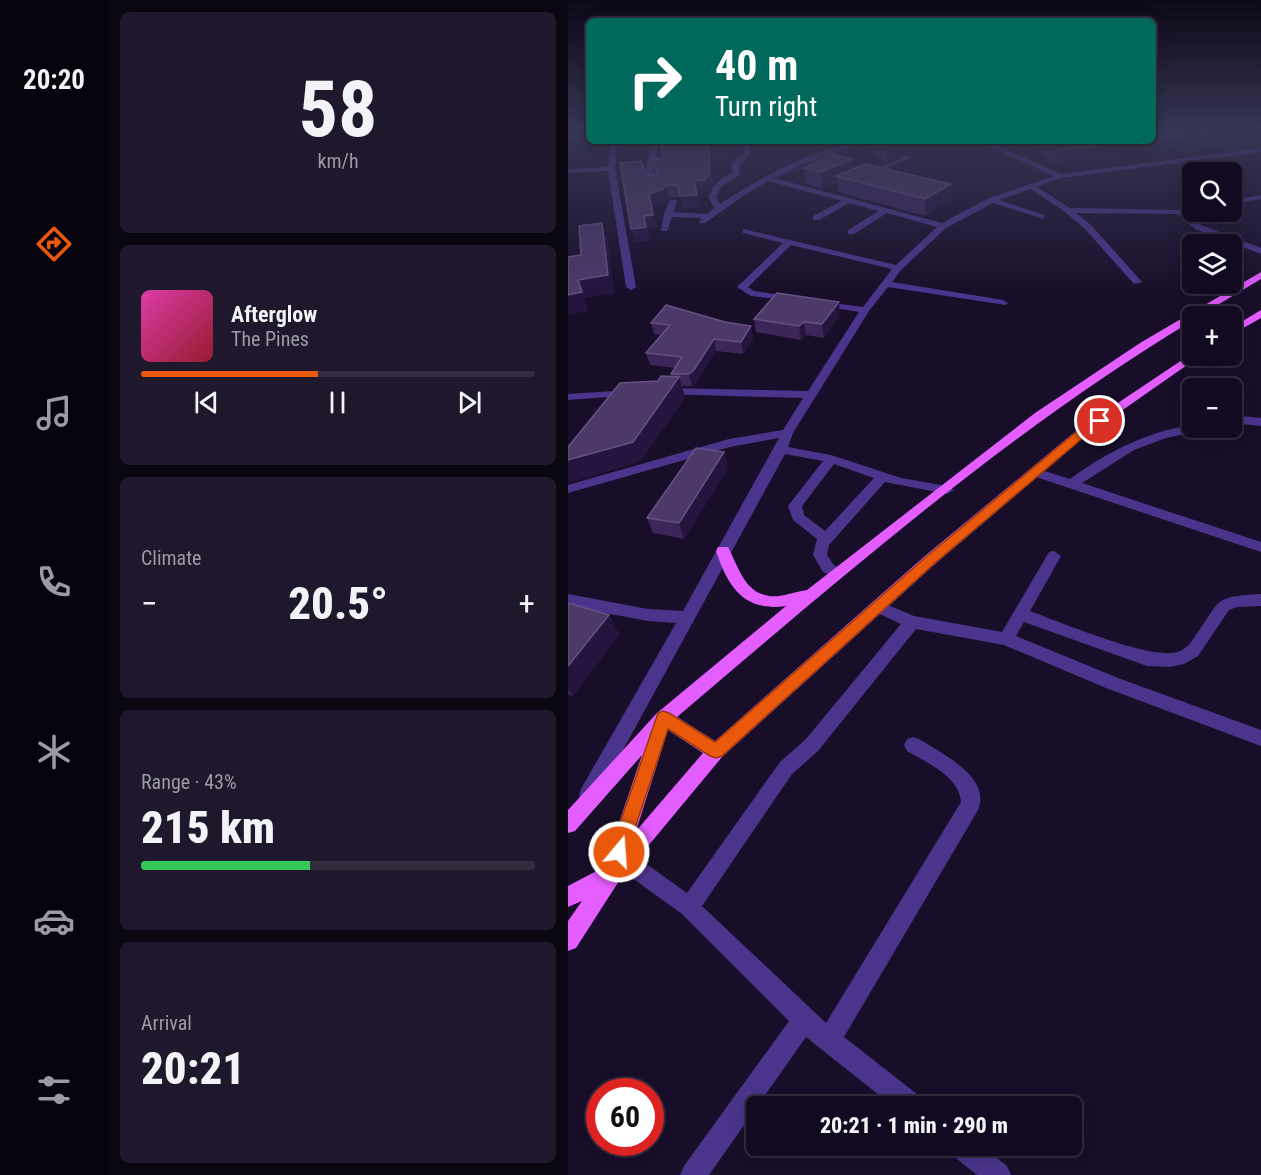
<!DOCTYPE html>
<html lang="en">
<head>
<meta charset="utf-8">
<style>
	body { margin:0; font-family:"Roboto Condensed",sans-serif; background:#1f182d; color:#f1f3f6; height:100vh; display:flex; flex-direction:column; font-size:22px; white-space:nowrap }
	* { box-sizing:border-box; margin:0 }
	p { font-size:20px; color:#9c9aa5 }
	.icon { flex:none; width:33px; height:33px; fill:none; stroke:currentColor; stroke-width:2; stroke-linecap:round; stroke-linejoin:round }
	.map { position:relative; flex:1; overflow:hidden }
	.sheet { display:flex; flex-direction:column; gap:12px; padding:12px; background:#0a0612; width:460px }
	.sheet>* { flex:none }
	.banner { position:absolute; left:18px; top:18px; width:570px; height:126px; border-radius:9px; box-shadow:0 3px 15px #0003,0 0 0 2px #312b3e; background:#00695c; color:#fff; overflow:hidden }
	.tools { position:absolute; left:614px; top:162px; display:grid; gap:12px }
	.tools a { display:grid; place-items:center; width:60px; height:60px; border-radius:9px; background:#120a20; box-shadow:0 3px 15px #0003,0 0 0 2px #312b3e; font-size:30px }
	.speed { position:absolute; left:18px; top:1078px; display:flex; gap:12px; font-size:30px; font-weight:700; text-align:center }
	.speed>* { display:grid; place-content:center; width:78px; height:78px; border-radius:50%; background:#120a20; box-shadow:0 3px 15px #0003,0 0 0 2px #312b3e; line-height:1 }
	.speed .limit { border:9px solid #d22; background:#fff; color:#111 }
	.pin { position:absolute; display:grid; place-items:center; width:51px; height:51px; color:#fff; margin:-26px; border:3px solid #fff; border-radius:50%; box-shadow:0 2px 6px #0007 }
	.me { position:absolute; width:66px; margin:-33px; rotate:18deg; stroke-linejoin:round; filter:drop-shadow(0 0 4px #0008) }
	.turn { display:flex; align-items:center; gap:21px; height:126px; padding:0 30px; font-size:27px }
	.turn .icon { width:78px; height:78px; stroke-width:2.5 }
	.turn b { display:block; font-size:42px; line-height:51px }
	.big { font-size:45px; font-weight:800; line-height:1.1 }
	.sheet .card { flex:1; display:flex; flex-direction:column; justify-content:center; gap:9px; min-width:0; padding:0 21px; border-radius:9px; background:#1f182d }
	.sheet .dial { align-items:center; gap:0 }
	.dial b { font-size:78px; line-height:1 }
	.song { display:flex; align-items:center; gap:18px }
	.cover { width:72px; height:72px; border-radius:9px; background:linear-gradient(135deg,hsl(320 70% 55%),hsl(350 70% 35%)) }
	.played { height:6px; border-radius:3px; background:linear-gradient(90deg,#ea580c 45%,#312b3e 45%) }
	.keys { display:flex; justify-content:space-around; direction:ltr }
	.heat { display:flex; justify-content:space-between; align-items:center; font-size:33px; direction:ltr }
	.charge { height:9px; border-radius:4px; background:linear-gradient(90deg,#34c759 43%,#312b3e 0) }
	.trip { position:absolute; left:178px; top:1096px; width:336px; height:60px; border-radius:9px; background:#120a20; box-shadow:0 3px 15px #0003,0 0 0 2px #312b3e; font-weight:800; line-height:60px; text-align:center }
	main { display:flex; flex:1; min-height:0 }
	.tab-bar { display:flex; flex-direction:column; width:108px; justify-content:space-around; align-items:center; background:#07040d; color:#9c9aa5 }
	.tab-bar .icon { width:42px; height:42px }
	.tab-bar .selected { color:#ea580c }
	.tab-bar b { font-size:27px; color:#f1f3f6 }
	.map>svg:first-child { display:block }
	.lines { fill:none; stroke-linecap:round; stroke-linejoin:round }
	.minor { fill:#4b358c; fill-rule:evenodd }
	.major { fill:#e45eff; fill-rule:evenodd }
	.wall { fill:#3b2559 }
	.shaded-wall { fill:#25143e }
	.building { fill:#4d386a; stroke:#655182; stroke-width:1.5 }
	.route { fill:#ea580c; stroke:#983908; stroke-width:1.5 }
</style>
</head>
<body>
<main>
<nav class="tab-bar">
<b>20:20</b>
<svg class="icon selected" aria-label="directions" viewBox="0 0 24 24"><path d="M12 3l9 9-9 9-9-9zM9 14v-3h6M13 9l2 2-2 2"/></svg>
<svg class="icon" aria-label="music" viewBox="0 0 24 24"><path d="M9 18V5l10-2v13"/><circle cx="6" cy="18" r="3"/><circle cx="16" cy="16" r="3"/></svg>
<svg class="icon" aria-label="phone" viewBox="0 0 24 24"><path d="M5 4h4l2 5-3 2q2 4 5 5l2-3 5 2v4C11 20 4 13 5 4z"/></svg>
<svg class="icon" aria-label="climate" viewBox="0 0 24 24"><path d="M12 3v18M4 7l16 10M4 17L20 7"/></svg>
<svg class="icon" aria-label="car" viewBox="0 0 24 24"><path d="M5 17H2v-5l4-1 3-4h7l3 4 3 1v5h-3M9 17h6M6 11h13"/><circle cx="7" cy="17" r="2"/><circle cx="17" cy="17" r="2"/></svg>
<svg class="icon" aria-label="filters" viewBox="0 0 24 24"><path d="M4 7h16M4 17h16"/><circle cx="9" cy="7" r="2"/><circle cx="15" cy="17" r="2"/></svg>
</nav>
<section class="sheet">
<div class="card dial"><b>58</b><p>km/h</p></div>
<div class="card">
<div class="song"><i class="cover"></i><div><b>Afterglow</b><p>The Pines</p></div></div>
<div class="played"></div>
<div class="keys"><svg class="icon" aria-label="previous" viewBox="0 0 24 24"><path d="M18 5L8 12l10 7zM5 5v14"/></svg><svg class="icon" aria-label="pause" viewBox="0 0 24 24"><path d="M8 5v14M16 5v14"/></svg><svg class="icon" aria-label="next" viewBox="0 0 24 24"><path d="M6 5l10 7-10 7zM19 5v14"/></svg></div>
</div>
<div class="card"><p>Climate</p>
<div class="heat"><a>−</a><b class="big">20.5°</b><a>+</a></div>
</div>
<div class="card"><p>Range · 43%</p><b class="big">215 km</b><div class="charge"></div></div>
<div class="card"><p>Arrival</p><b class="big">20:21</b></div>
</section>
<div class="map">
<svg width="693" height="1175" viewBox="0 0 693 1175">
	<rect width="100%" height="100%" fill="#180e2a"/>
	<g class="lines">
		<path class="minor" d="M21,132V136L0,141V137Z
			M44,141H50L47,169L68,287L63,290L58,287L40,171L0,173V169L40,167Z
			M80,141H87L90,145L85,169L91,185L87,187C73,178 80,159 84,145Z
			M176,141H182V154L172,164L171,175L153,187L148,197L152,204C189,179 258,141 303,141L236,164L206,178L374,223L421,198L486,176L410,141H419L493,174L693,148V152L493,178L469,187L502,208L612,210L624,208V212H627L619,213L633,225L693,248V254L627,229L610,214L508,213L523,225L574,282L566,284L517,229L497,212L463,189L431,200L476,215V219L425,203L378,228L333,270L324,282L435,300L440,303L438,305L320,287L301,311L225,433L220,447L263,455L333,478L379,486L386,490L379,494L317,482L261,545L259,555L265,564L276,573L274,577L269,578L255,572L245,555L249,539L225,520L220,506L255,461L217,454L27,801L20,804L13,801L11,795L13,789L108,623L80,621L0,606V594L80,609L115,611L211,438L162,447L0,493V485L161,439L215,430L235,398L95,394L89,391L95,388L240,391L291,312L249,305V301L295,307L324,269L223,245L180,287L186,291L228,297V301L183,296L169,287L215,243L175,233V229L328,265L369,227L319,213L286,234H280V230L311,211L281,203L251,220H245V216L274,201L200,181L175,196L137,223H131L133,218L104,217L99,231H93L96,214L102,199L109,201L106,212L139,214L146,208L140,197C145,184 153,179 164,172V163L176,153ZM266,464L306,478L257,531L236,515L234,506Z
			M339,156L345,157L299,177L292,175Z
			M693,195V199L663,204V200Z
			M62,390L68,393L66,395L0,400V394Z
			M663,415L693,418V426L663,423Z
			M624,425V428H634L632,431L598,438L566,450L514,483L693,542V552L462,475L461,472L467,468L502,479C539,452 578,432 624,425Z
			M486,551L493,556L462,611C490,621 588,663 612,651C619,648 624,641 628,635C654,599 644,597 693,594V606L669,607L661,610L630,656L616,664L602,667L579,666L456,622L448,636L550,678L693,730V746L538,688L436,645L348,629L250,751L224,774L134,906L258,1023L393,802C391,776 359,763 339,751L336,745L339,739L345,737L351,739C373,753 424,777 410,810L276,1037L354,1098L357,1107H326L238,1037L141,1175H112L116,1166L221,1021L114,914L49,867L46,860L49,853L56,850L63,853L119,893L212,762L238,739L333,624L305,611L302,607L305,603H315L346,616L434,632L481,552Z
			M380,1146H414L439,1166L443,1175H409L384,1155Z"/>
		<path class="major" d="M693,272V279L631,316H624V321C438,433 274,577 109,717L147,741L357,556L508,431L623,354L632,356L516,437L367,564L154,757L51,881L8,948L0,951V921L14,901L0,907V886L36,867L74,755L7,831L0,833V810L89,713L218,606C176,612 160,587 148,551L150,547H160C172,570 178,599 211,596C220,595 230,591 239,590L467,413L572,343ZM100,730L135,753L68,831Z
			M693,310V318L663,335V328Z"/>
	</g>
	<path class="wall" d="M585,129H666L612,134V147L486,163L458,141H585Z
		M295,141H342V154L318,162L295,146Z
		M385,141H409V143L395,146Z
		M171,154L143,157L144,186L140,192L129,193L132,207L115,209L112,197H101L98,202L84,206L89,228L80,229L82,240L67,242L63,229L78,173L84,177L89,175L95,158Z
		M236,168L286,169L383,184V200L357,216L270,192L269,182L254,188L238,184Z
		M272,316L256,338L238,335L233,340L188,332L186,319Z
		M157,322L183,326L185,338L175,354L148,351L129,382L124,386H114L117,397L72,462L90,381L103,377V374L107,368L82,365L78,353L93,335L86,334L83,323Z
		M156,452L160,468L116,539L85,533L79,518Z
		M0,603L41,615L51,635L5,696L0,694Z"/>
	<path class="shaded-wall" d="M595,129H666L594,136Z
		M615,136L612,147L486,163L488,151L571,141H585V139Z
		M333,141H342V154L318,162V146Z
		M395,141H409V143L395,146Z
		M169,143L171,154L143,157L144,186L140,192L129,193L132,207L115,209L112,196L126,181L141,145Z
		M285,159L286,175L268,176L269,182L254,188L253,172Z
		M383,184V200L357,216V199Z
		M98,185L101,197L98,202L84,206L89,228L80,229L82,240L67,242L63,229L81,194Z
		M34,223L40,241L46,294L16,298L21,311L0,315V295Z
		M271,302L272,316L256,338L254,324Z
		M236,322L238,335L233,340L231,326Z
		M183,326L185,338L175,354L173,342Z
		M146,339L148,351L129,382L124,386L121,374Z
		M111,377L117,397L72,462L0,483V460Z
		M156,452L160,468L116,539L111,523Z
		M41,615L51,635L5,696L0,689V666Z"/>
	<path class="building" d="M585,129H604L615,136L585,139Z
		M92,141H168L169,143L141,145V174L137,180L126,181L129,195L112,196L110,185H98L95,189L81,194L85,215L76,216L78,227L63,229L52,163L73,161L78,173L84,177L89,175L85,159L95,158Z
		M310,141H333L318,146Z
		M474,141H571L488,151Z
		M265,154L285,159L253,172L236,168Z
		M297,164L383,184L357,199L268,176Z
		M34,223L40,275L10,280L14,292L0,295V257L13,255L11,226Z
		M209,293L271,302L254,324L236,322L231,326L186,319Z
		M98,305L157,322L183,326L173,342L146,339L126,370L121,374H103L114,357L78,353L102,325L83,323Z
		M93,376L111,377L65,442L0,460V447L52,383L90,381Z
		M128,448L156,452L111,523L79,518Z
		M0,603L41,615L0,666Z"/>
	<linearGradient id="sky" x2="0" y2="1"><stop stop-color="#0d0817"/><stop offset="0.44" stop-color="#373655"/><stop offset="1" stop-color="#373655" stop-opacity="0"/></linearGradient>
	<rect width="693" height="294" fill="url(#sky)"/>
	<path class="route" d="M532,417L535,418V423L516,437L367,563L154,756L148,758L142,756L100,729L57,858L51,861L45,858L42,852L90,713L95,711L101,713L147,742L358,557L508,432Z"/>
</svg>
<div class="tools">
<a><svg class="icon" aria-label="search" viewBox="0 0 24 24"><circle cx="10" cy="10" r="6"/><path d="M15 15l6 6"/></svg></a>
<a><svg class="icon" aria-label="layers" viewBox="0 0 24 24"><path d="M12 4l9 5-9 5-9-5zM3 14l9 5 9-5"/></svg></a>
<a>+</a>
<a>−</a>
</div>
<div class="speed"><div class="limit">60</div></div>
<div class="pin" style="left:532px;top:421px;background:#d93025"><svg class="icon" aria-label="arrive" viewBox="0 0 24 24"><path d="M6 21V4h12l-3 4 3 4H6"/></svg></div>
<svg class="me" style="left:51px;top:852px" viewBox="-20 -20 40 40"><circle r="17" fill="#ea580c" stroke="#fff" stroke-width="3"/><path d="M0-11L8 9 0 5-8 9z" fill="#fff"/></svg>
<div class="trip">20:21 · 1 min · 290 m</div>
<div class="banner">
<div class="turn"><svg class="icon" aria-label="right" viewBox="0 0 24 24"><path d="M7 20v-9h11M14 6l5 5-5 5"/></svg><div><b>40 m</b>Turn right</div></div>
</div>
</div>
</main>
</body>
</html>
